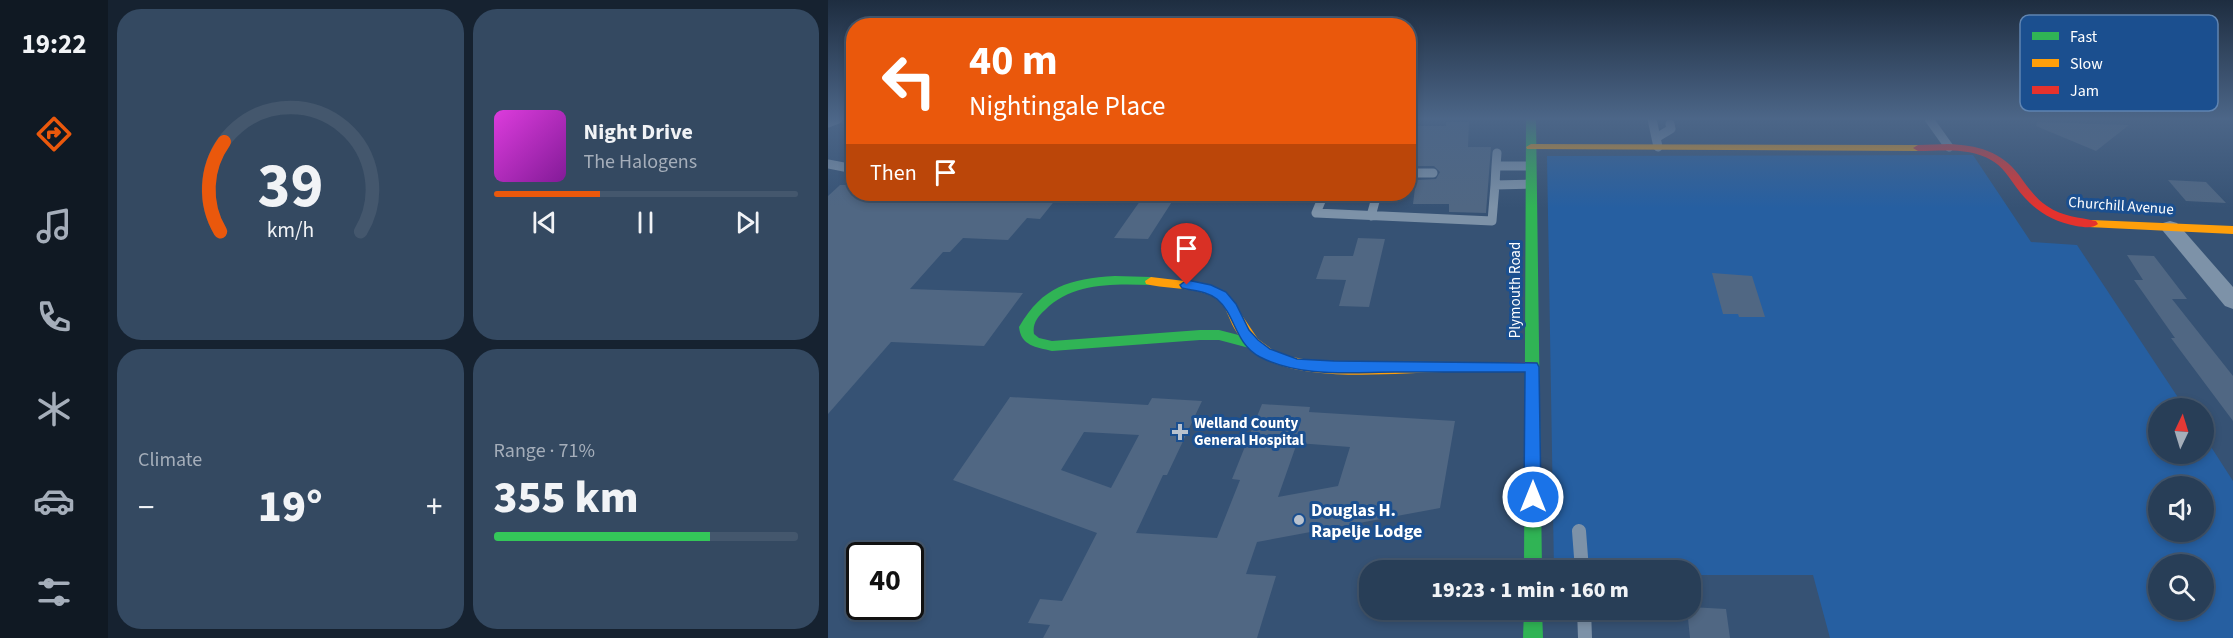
<!DOCTYPE html>
<html lang="en">
<head>
<meta charset="utf-8">
<style>
	body { margin:0; font-family:"Source Sans 3",sans-serif; background:#344961; color:#f1f3f6; height:100vh; display:flex; flex-direction:column; font-size:22px; white-space:nowrap }
	* { box-sizing:border-box; margin:0 }
	p { font-size:20px; color:#a5aeba }
	.icon { flex:none; width:33px; height:33px; fill:none; stroke:currentColor; stroke-width:2; stroke-linecap:round; stroke-linejoin:round }
	.map { position:relative; flex:1; overflow:hidden }
	.panel { display:flex; flex-direction:column; gap:9px; padding:9px; background:#162230; width:720px }
	.panel>* { flex:none }
	.hud { position:absolute; left:18px; top:18px; width:570px; height:183px; border-radius:24px; box-shadow:0 3px 9px #0003,0 0 0 2px #44576d; background:#ea580c; color:#fff; overflow:hidden }
	.needle { width:39px; rotate:4deg }
	.fabs { position:absolute; left:1320px; top:398px; display:grid; gap:12px }
	.fabs a { display:grid; place-items:center; width:66px; height:66px; border-radius:50%; background:#283e57; box-shadow:0 3px 9px #0003,0 0 0 2px #44576d; font-size:30px }
	.speed { position:absolute; left:18px; top:542px; display:flex; gap:12px; font-size:30px; font-weight:700; text-align:center }
	.speed>* { display:grid; place-content:center; width:78px; height:78px; border-radius:50%; background:#283e57; box-shadow:0 3px 9px #0003,0 0 0 2px #44576d; line-height:1 }
	.speed .limit { border:3px solid #111; border-radius:9px; background:#fff; color:#111 }
	.pin { position:absolute; display:grid; place-items:center; width:51px; height:51px; color:#fff; margin:-62px -26px; border-radius:50% 50% 50% 0; rotate:-45deg; box-shadow:0 0 6px #0007 }
	.pin .icon { rotate:45deg }
	.me { position:absolute; width:66px; margin:-33px; rotate:0deg; stroke-linejoin:round; filter:drop-shadow(0 0 4px #0008) }
	.turn { display:flex; align-items:center; gap:21px; height:126px; padding:0 24px; font-size:27px }
	.turn .icon { width:78px; height:78px; stroke-width:2.5 }
	.turn b { display:block; font-size:42px; line-height:51px }
	.then { display:flex; align-items:center; height:57px; padding:0 24px; background:#0003; gap:12px; font-size:22px }
	.big { font-size:45px; font-weight:800; line-height:1.1 }
	.panel .card { flex:1; display:flex; flex-direction:column; justify-content:center; gap:9px; min-width:0; padding:0 21px; border-radius:24px; background:#344961 }
	.panel .dial { align-items:center; gap:0 }
	.dial svg { height:156px; overflow:visible; fill:none; stroke:#44576d; stroke-width:7; stroke-linecap:round; text-anchor:middle }
	.dial text { fill:#f1f3f6; stroke:none }
	.song { display:flex; align-items:center; gap:18px }
	.cover { width:72px; height:72px; border-radius:9px; background:linear-gradient(135deg,hsl(300 70% 55%),hsl(290 70% 35%)) }
	.played { height:6px; border-radius:3px; background:linear-gradient(90deg,#ea580c 35%,#44576d 35%) }
	.keys { display:flex; justify-content:space-around; direction:ltr }
	.heat { display:flex; justify-content:space-between; align-items:center; font-size:33px; direction:ltr }
	.charge { height:9px; border-radius:4px; background:linear-gradient(90deg,#34c759 71%,#44576d 0) }
	.panel .tiles { flex:1; display:grid; gap:9px; grid-template-columns:repeat(2,1fr) }
	.trip { position:absolute; left:531px; top:560px; width:342px; height:60px; border-radius:24px; background:#283e57; box-shadow:0 3px 9px #0003,0 0 0 2px #44576d; font-weight:800; line-height:60px; text-align:center }
	main { display:flex; flex:1; min-height:0 }
	.dock { display:flex; flex-direction:column; width:108px; justify-content:space-around; align-items:center; background:#101923; color:#a5aeba }
	.dock .icon { width:42px; height:42px }
	.dock .current { color:#ea580c }
	.dock b { font-size:27px; color:#f1f3f6 }
	.map>svg:first-child { display:block }
	.green { fill:#265fa1; fill-rule:evenodd }
	.building { fill:#506783; fill-rule:evenodd }
	.lines { fill:none; stroke-linecap:round; stroke-linejoin:round }
	.lane-far1 { stroke:#7d92a8; stroke-width:9 }
	.lane { stroke:#7d92a8; stroke-width:14 }
	.street { fill:#7d92a8; fill-rule:evenodd }
	.fast { fill:#30b455; fill-rule:evenodd }
	.slow { fill:#ff9f0a; fill-rule:evenodd }
	.jam { fill:#e5322d; fill-rule:evenodd }
	.route { fill:#1a73e8; stroke:#114b97; stroke-width:1.5 }
	.poi-dot { fill:#b9c2ce; stroke:#1b4f8f; stroke-width:2 }
	.labels { text-anchor:middle; dominant-baseline:central; stroke-width:6; stroke-linejoin:round; paint-order:stroke }
	.street-label { font-size:15px; fill:#fff; stroke:#1b4f8f }
	.poi-label { font-size:15px; font-weight:bold; fill:#fff; stroke:#1b4f8f; text-anchor:start }
	.near-poi-label { font-size:18px; font-weight:bold; fill:#fff; stroke:#1b4f8f; text-anchor:start }
	.key { fill:#1b4f8f; stroke:#5f84b1; stroke-width:1.5 }
	.key-label { font-size:16px; fill:#fff }
</style>
</head>
<body>
<main>
<nav class="dock">
<b>19:22</b>
<svg class="icon current" aria-label="directions" viewBox="0 0 24 24"><path d="M12 3l9 9-9 9-9-9zM9 14v-3h6M13 9l2 2-2 2"/></svg>
<svg class="icon" aria-label="music" viewBox="0 0 24 24"><path d="M9 18V5l10-2v13"/><circle cx="6" cy="18" r="3"/><circle cx="16" cy="16" r="3"/></svg>
<svg class="icon" aria-label="phone" viewBox="0 0 24 24"><path d="M5 4h4l2 5-3 2q2 4 5 5l2-3 5 2v4C11 20 4 13 5 4z"/></svg>
<svg class="icon" aria-label="climate" viewBox="0 0 24 24"><path d="M12 3v18M4 7l16 10M4 17L20 7"/></svg>
<svg class="icon" aria-label="car" viewBox="0 0 24 24"><path d="M5 17H2v-5l4-1 3-4h7l3 4 3 1v5h-3M9 17h6M6 11h13"/><circle cx="7" cy="17" r="2"/><circle cx="17" cy="17" r="2"/></svg>
<svg class="icon" aria-label="filters" viewBox="0 0 24 24"><path d="M4 7h16M4 17h16"/><circle cx="9" cy="7" r="2"/><circle cx="15" cy="17" r="2"/></svg>
</nav>
<section class="panel">
<div class="tiles">
<div class="card dial"><svg viewBox="0 0 100 80">
<path d="M14 69A42 42 0 1 1 86 69"/>
<path d="M14 69A42 42 0 0 1 16 23" stroke="#ea580c"/>
<text x="50" y="56" font-size="32" font-weight="700">39</text>
<text x="50" y="72" font-size="11">km/h</text>
</svg></div>
<div class="card">
<div class="song"><i class="cover"></i><div><b>Night Drive</b><p>The Halogens</p></div></div>
<div class="played"></div>
<div class="keys"><svg class="icon" aria-label="previous" viewBox="0 0 24 24"><path d="M18 5L8 12l10 7zM5 5v14"/></svg><svg class="icon" aria-label="pause" viewBox="0 0 24 24"><path d="M8 5v14M16 5v14"/></svg><svg class="icon" aria-label="next" viewBox="0 0 24 24"><path d="M6 5l10 7-10 7zM19 5v14"/></svg></div>
</div>
<div class="card"><p>Climate</p>
<div class="heat"><a>−</a><b class="big">19°</b><a>+</a></div>
</div>
<div class="card"><p>Range · 71%</p><b class="big">355 km</b><div class="charge"></div></div>
</div>
</section>
<div class="map">
<svg width="1405" height="638" viewBox="0 0 1405 638">
	<rect width="100%" height="100%" fill="#365274"/>
	<path class="green" d="M1145,155L1203,242L1249,245L1357,408H1330V453H1376V436L1405,481V638H1002L985,575H863L862,570H726L719,156ZM1330,486H1376V531H1330ZM1330,564H1376V609H1330Z"/>
	<path class="building" d="M618,122H641L640,147H663L658,213L621,212V204H585L588,180L608,179L612,172L606,166H587L588,161H586L588,145H580L583,126H618Z
		M1209,122L1301,125L1268,151L1208,126Z
		M1340,180L1378,182L1398,203L1358,201Z
		M12,185H26V194H232L212,219L199,218L180,240L135,238L122,252H115L82,289L195,293L156,346L63,342L0,414V196Z
		M317,194H349L320,239L286,238Z
		M530,238L557,239L541,307L511,306L518,280L488,279L496,256H525Z
		M1299,255L1326,256L1359,299H1344L1405,376V421L1343,338H1347L1306,280H1315Z
		M884,273L924,276L937,317H911L910,314H895Z
		M182,397L320,405L324,398L374,401L339,475H335L308,533L389,538L412,480L404,479L434,404L482,407L481,412L627,421L612,508L429,542L418,574L448,576L429,638H215L222,625L200,623L212,599L234,601L269,533L125,480ZM256,432L311,435L283,488L233,470ZM469,443L522,447L510,486L450,497Z
		M862,607L898,609L902,638H862L859,609Z"/>
	<g class="lines">
		<path class="lane-far1" d="M824,119L830,147
			M1101,119L1121,147
			M0,123L10,119
			M828,138L843,129L842,124
			M0,164L26,169
			M668,166L669,153
			M703,166H668L667,185L703,184
			M580,173H605
			M496,194L488,213L664,221L667,185
			M543,216L549,194"/>
		<path class="lane" d="M751,531L754,570
			M756,609L757,638"/>
		<path class="street" d="M1342,221L1349,223L1405,287V309L1397,306L1335,231L1332,227L1335,223Z"/>
		<path class="fast" d="M698,119H708L714,570H696Z
			M287,276L323,277L329,281L323,285C286,284 245,282 217,310C210,316 204,324 206,334L211,338L224,341L372,330H391L430,340L432,344L430,348L425,349L391,340H372L224,351C208,347 193,346 191,327C215,286 241,279 287,276Z
			M696,609H714L715,638H695Z"/>
		<path class="slow" d="M703,144L1090,145L1095,148L1090,151L699,149L698,147Z
			M1264,220L1405,226V234L1260,227L1258,224Z
			M323,277L365,282L399,293L430,339L445,350L459,356L497,363L616,362L621,363L623,367L621,371L616,372C567,373 477,383 434,357C423,350 412,339 406,328C401,319 398,306 390,300C372,286 340,290 318,284L317,281Z"/>
		<path class="jam" d="M1120,144C1149,145 1173,151 1191,175C1199,186 1207,198 1219,206C1235,217 1251,217 1268,221L1270,224C1264,229 1256,227 1248,226C1222,221 1203,208 1188,187C1181,177 1174,166 1163,160C1141,147 1114,151 1090,151L1085,148L1090,145Z
			M616,362H704L709,363L711,367L709,371L704,372H616L611,371L609,367L611,363Z"/>
	</g>
	<linearGradient id="sky" x2="0" y2="1"><stop stop-color="#1e2d40"/><stop offset="0.57" stop-color="#4c6688"/><stop offset="1" stop-color="#4c6688" stop-opacity="0"/></linearGradient>
	<rect width="1405" height="208" fill="url(#sky)"/>
	<path class="route" d="M359,280L383,285L398,292L408,304L421,330L430,340L442,349L469,359L506,361L709,363L711,367L713,497L710,502L705,504L699,502L696,497L697,372C654,372 611,372 568,372C523,372 473,378 432,357C406,343 408,315 389,299C379,291 366,291 354,288L352,285Z"/>
	<g class="poi-dot">
		<path d="M349 423h6v6h6v6h-6v6h-6v-6h-6v-6h6z"/>
		<circle cx="471" cy="520" r="6"/>
	</g>
	<g class="labels">
		<g class="street-label">
			<text transform="translate(1293 206) rotate(4)">Churchill Avenue</text>
			<text transform="translate(687 290) rotate(-90)">Plymouth Road</text>
		</g>
		<g class="poi-label">
			<text x="366" y="423">Welland County<tspan x="366" dy="17">General Hospital</tspan></text>
		</g>
		<g class="near-poi-label">
			<text x="483" y="510">Douglas H.<tspan x="483" dy="21">Rapelje Lodge</tspan></text>
		</g>
	</g>
	<rect x="1192" y="15" width="198" height="96" rx="9" class="key"/>
	<rect x="1204" y="32" width="27" height="8" fill="#30b455"/>
	<rect x="1204" y="59" width="27" height="8" fill="#ff9f0a"/>
	<rect x="1204" y="86" width="27" height="8" fill="#e5322d"/>
	<g class="key-label">
		<text x="1242" y="42">Fast</text>
		<text x="1242" y="69">Slow</text>
		<text x="1242" y="96">Jam</text>
	</g>
</svg>
<div class="fabs">
<a><svg class="needle" viewBox="-14 -14 28 28"><path d="M0-13l5 13h-10z" fill="#e53935"/><path d="M0 13l5-13h-10z" fill="#a5aeba"/></svg></a>
<a><svg class="icon" aria-label="sound" viewBox="0 0 24 24"><path d="M4 9h4l5-4v14l-5-4H4zM17 9q2 3 0 6"/></svg></a>
<a><svg class="icon" aria-label="search" viewBox="0 0 24 24"><circle cx="10" cy="10" r="6"/><path d="M15 15l6 6"/></svg></a>
</div>
<div class="speed"><div class="limit">40</div></div>
<div class="pin" style="left:359px;top:285px;background:#d93025"><svg class="icon" aria-label="arrive" viewBox="0 0 24 24"><path d="M6 21V4h12l-3 4 3 4H6"/></svg></div>
<svg class="me" style="left:705px;top:497px" viewBox="-20 -20 40 40"><circle r="17" fill="#1a73e8" stroke="#fff" stroke-width="3"/><path d="M0-11L8 9 0 5-8 9z" fill="#fff"/></svg>
<div class="trip">19:23 · 1 min · 160 m</div>
<div class="hud">
<div class="turn"><svg class="icon" aria-label="left" viewBox="0 0 24 24"><path d="M17 20v-9H6M10 6l-5 5 5 5"/></svg><div><b>40 m</b>Nightingale Place</div></div>
<div class="then">Then<svg class="icon" aria-label="arrive" viewBox="0 0 24 24"><path d="M6 21V4h12l-3 4 3 4H6"/></svg></div>
</div>
</div>
</main>
</body>
</html>
